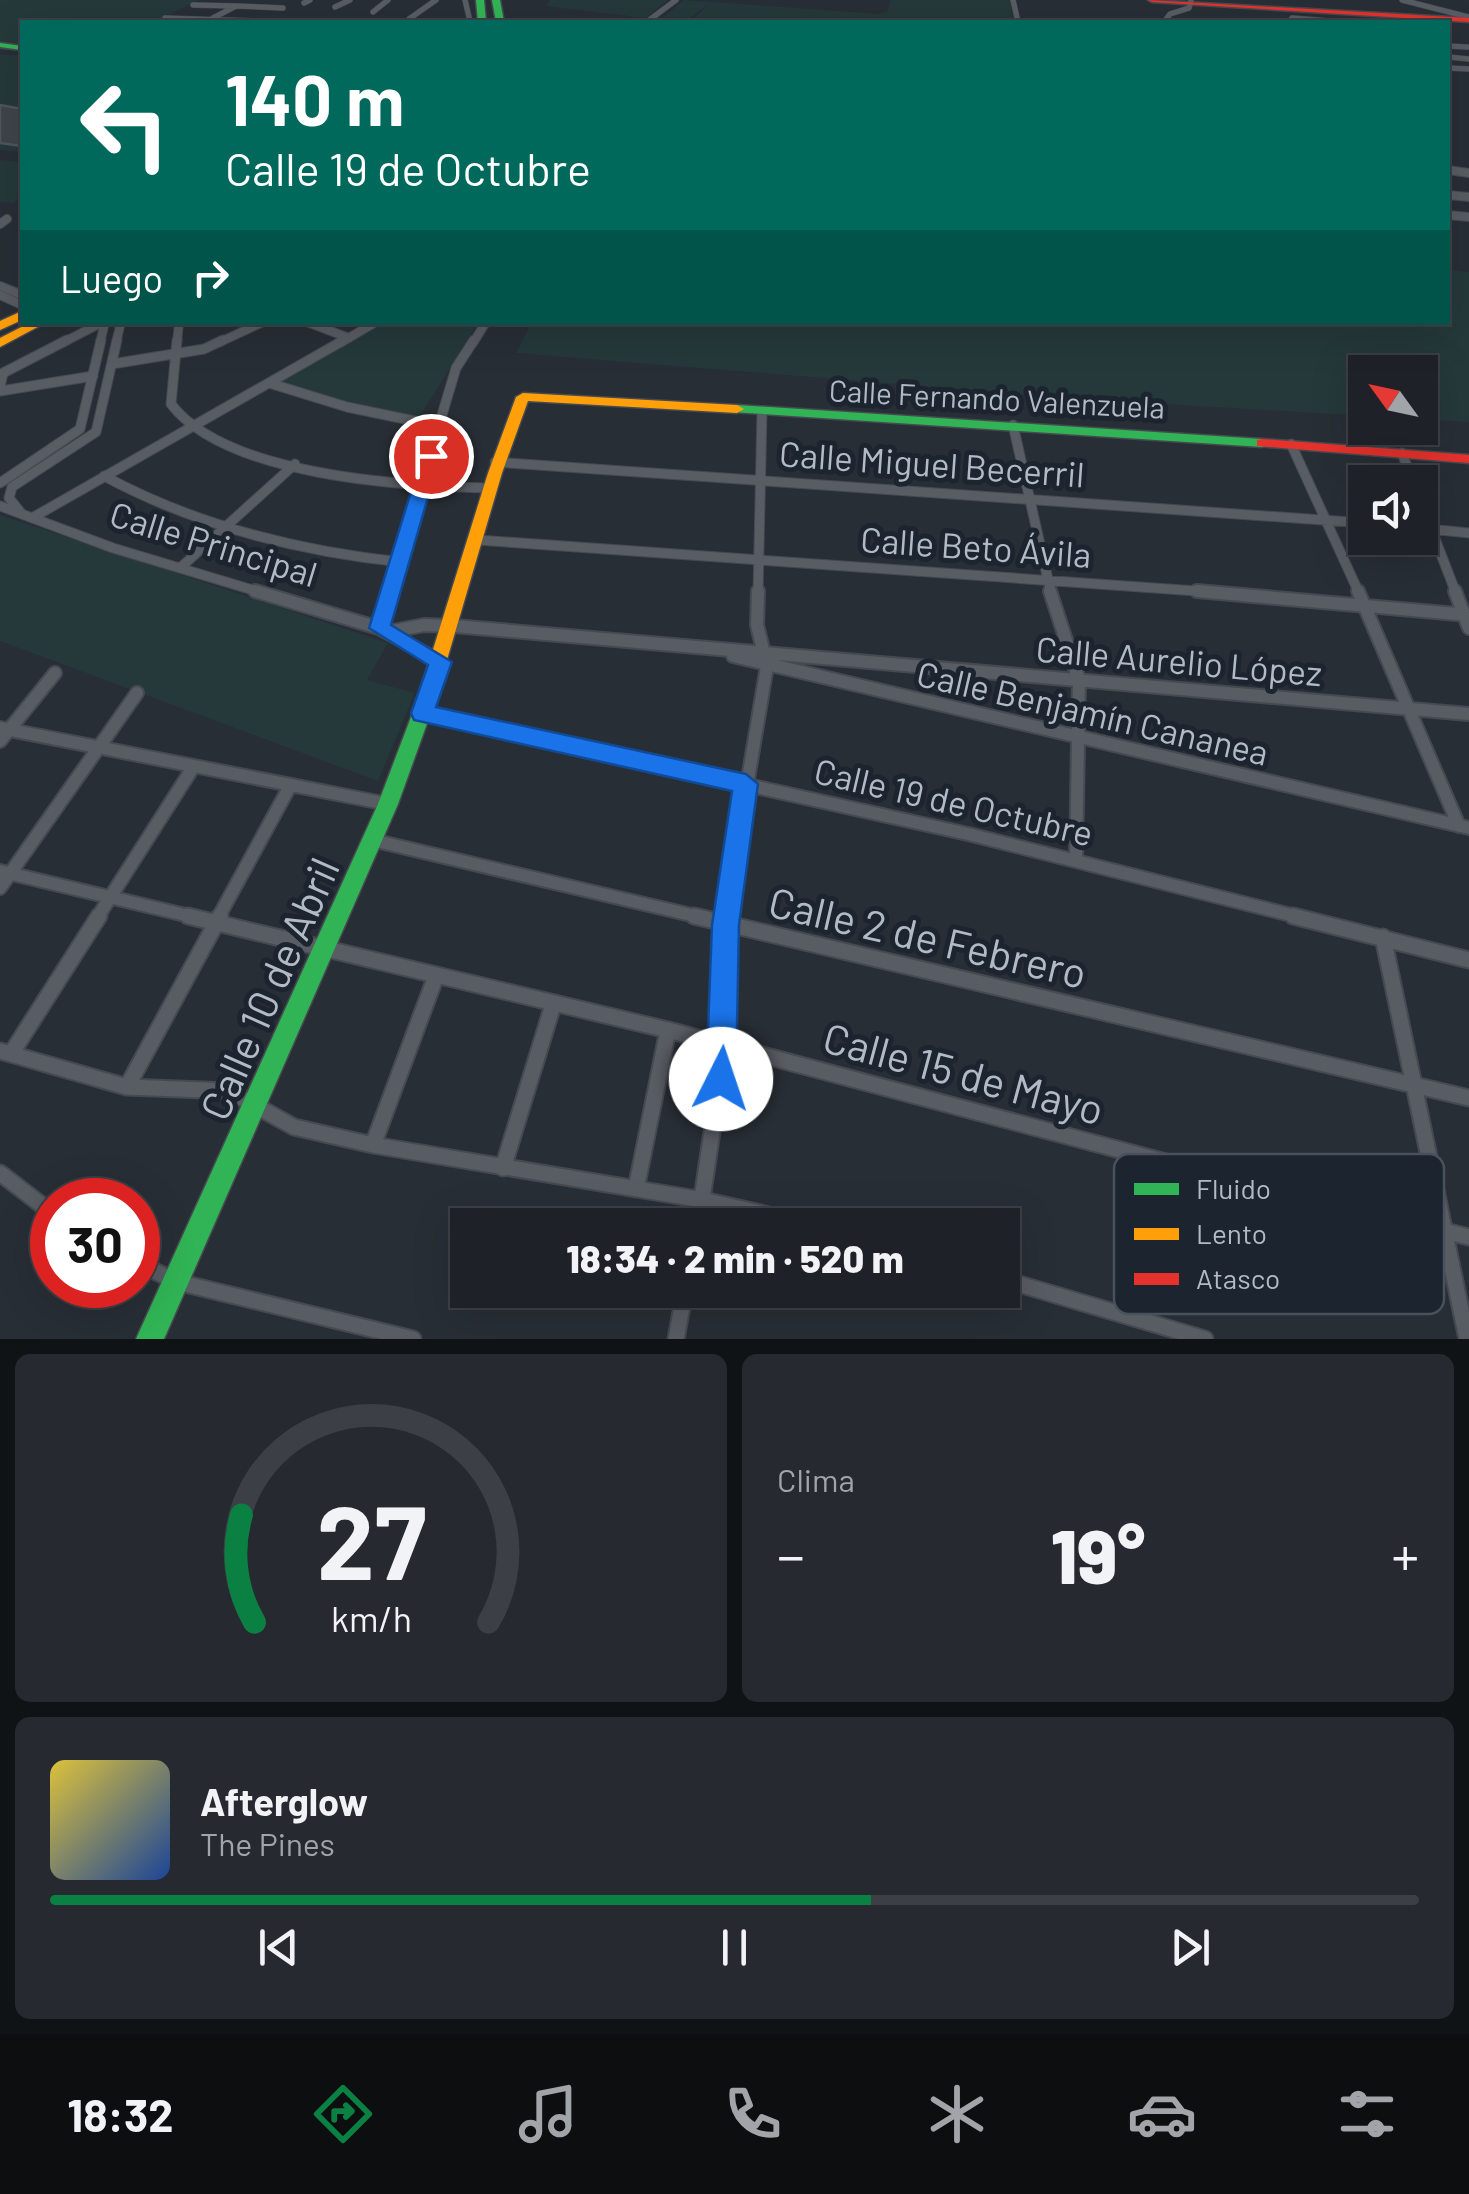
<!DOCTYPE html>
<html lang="es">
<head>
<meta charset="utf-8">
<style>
	body { margin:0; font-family:Barlow,sans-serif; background:#262a30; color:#f1f3f6; height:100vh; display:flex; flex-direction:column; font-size:38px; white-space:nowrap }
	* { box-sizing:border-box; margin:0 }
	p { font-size:32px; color:#a1a4a8 }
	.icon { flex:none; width:55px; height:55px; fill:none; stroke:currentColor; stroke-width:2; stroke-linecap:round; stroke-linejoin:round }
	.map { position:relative; height:1339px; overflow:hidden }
	.side { display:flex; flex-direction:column; gap:15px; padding:15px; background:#101316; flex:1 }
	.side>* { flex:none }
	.hud { position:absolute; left:20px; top:20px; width:1430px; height:305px; border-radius:0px; box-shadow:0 10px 40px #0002,0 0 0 2px #3c3f45; background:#00695c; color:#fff; overflow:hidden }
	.needle { width:65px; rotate:303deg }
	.fabs { position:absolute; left:1348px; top:355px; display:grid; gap:20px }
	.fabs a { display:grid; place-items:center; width:90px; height:90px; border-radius:0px; background:#1e2228; box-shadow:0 10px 40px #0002,0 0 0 2px #3c3f45; font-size:50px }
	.speed { position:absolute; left:30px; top:1178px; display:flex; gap:20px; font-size:50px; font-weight:700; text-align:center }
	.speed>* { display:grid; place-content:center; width:130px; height:130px; border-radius:50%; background:#1e2228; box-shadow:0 10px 40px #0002,0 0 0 2px #3c3f45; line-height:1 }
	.speed .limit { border:15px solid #d22; background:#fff; color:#111 }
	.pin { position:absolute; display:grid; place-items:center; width:85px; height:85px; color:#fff; margin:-42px; border:5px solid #fff; border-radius:50%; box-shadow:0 2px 10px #0007 }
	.me { position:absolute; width:110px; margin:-55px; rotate:4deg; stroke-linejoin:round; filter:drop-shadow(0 0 8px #0008) }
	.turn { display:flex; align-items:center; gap:35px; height:210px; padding:0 40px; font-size:45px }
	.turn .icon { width:130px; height:130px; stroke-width:2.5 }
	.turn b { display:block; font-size:70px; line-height:85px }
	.then { display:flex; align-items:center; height:95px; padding:0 40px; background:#0003; gap:20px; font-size:38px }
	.big { font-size:75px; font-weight:800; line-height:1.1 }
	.side .card { flex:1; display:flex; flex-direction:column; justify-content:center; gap:15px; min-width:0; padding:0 35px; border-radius:15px; background:#262a30 }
	.side .dial { align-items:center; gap:0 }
	.dial svg { height:260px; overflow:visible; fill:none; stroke:#3c3f45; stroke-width:7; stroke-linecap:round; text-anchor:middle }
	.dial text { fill:#f1f3f6; stroke:none }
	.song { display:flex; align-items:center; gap:30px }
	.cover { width:120px; height:120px; border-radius:15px; background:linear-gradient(135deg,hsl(50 70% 55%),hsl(220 70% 35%)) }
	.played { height:10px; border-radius:5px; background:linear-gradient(90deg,#0b8043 60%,#3c3f45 60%) }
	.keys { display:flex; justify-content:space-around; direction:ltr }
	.heat { display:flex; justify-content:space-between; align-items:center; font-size:55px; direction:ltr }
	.side .tiles { flex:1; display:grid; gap:15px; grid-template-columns:1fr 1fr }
	.card:last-child { grid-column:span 2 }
	.trip { position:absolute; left:450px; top:1208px; width:570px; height:100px; border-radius:0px; background:#1e2228; box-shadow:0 10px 40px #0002,0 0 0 2px #3c3f45; font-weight:800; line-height:100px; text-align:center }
	.tabs { display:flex; height:160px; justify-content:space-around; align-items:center; background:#0c0e10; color:#a1a4a8 }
	.tabs .icon { width:70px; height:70px }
	.tabs .on { color:#0b8043 }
	.tabs b { font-size:45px; color:#f1f3f6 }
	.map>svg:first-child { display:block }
	.green { fill:#25383a }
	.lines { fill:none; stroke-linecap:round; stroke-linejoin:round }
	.stream { stroke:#37475f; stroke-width:2.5 }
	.building { fill:#3f444a; stroke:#50555d; stroke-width:2.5 }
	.street-far4-casing { stroke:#464a50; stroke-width:6 }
	.street-far3-casing { stroke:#464a50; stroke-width:10 }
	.street-far2-casing { stroke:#464a50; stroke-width:11 }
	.street-far1-casing { stroke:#464a50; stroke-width:16 }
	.street-casing { stroke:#464a50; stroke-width:19 }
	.fast-casing { stroke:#464a50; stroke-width:3 }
	.slow-casing { stroke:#464a50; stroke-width:3 }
	.jam-casing { stroke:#464a50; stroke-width:3 }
	.street-far4 { stroke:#585c63; stroke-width:5 }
	.street-far3 { stroke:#585c63; stroke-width:8 }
	.street-far2 { stroke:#585c63; stroke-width:9 }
	.street-far1 { stroke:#585c63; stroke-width:12 }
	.street { stroke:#585c63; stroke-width:15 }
	.fast { fill:#30b455; fill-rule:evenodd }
	.slow { fill:#ff9f0a; fill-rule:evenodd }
	.jam { fill:#e5322d; fill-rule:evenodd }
	.route { fill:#1a73e8; stroke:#114b97; stroke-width:2.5 }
	.labels { text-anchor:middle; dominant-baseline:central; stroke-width:10; stroke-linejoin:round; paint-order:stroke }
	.far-street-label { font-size:30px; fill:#b2bac6; stroke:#1c242f }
	.street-label { font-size:35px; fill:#b2bac6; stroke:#1c242f }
	.near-street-label { font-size:42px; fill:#b2bac6; stroke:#1c242f }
	.key { fill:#1c242f; stroke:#49515c; stroke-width:2.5 }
	.key-label { font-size:28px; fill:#b2bac6 }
</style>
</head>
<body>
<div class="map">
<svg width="1469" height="1339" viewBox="0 0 1469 1339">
	<rect width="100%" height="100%" fill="#282e35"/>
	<path class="green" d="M0,0H199L154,22H22V48L0,45Z
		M550,0H668L645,18L546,6Z
		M684,0L879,14L887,12L891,0H1010L1013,22H691L709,4L684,22L660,20Z
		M0,54L22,56V152L0,150Z
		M0,160L22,162V196L13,203L0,202Z
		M1448,270L1469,272V422L1420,419V372H1365V416L1082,399L516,353L532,322H1448Z
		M381,323H478L417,421L276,382Z
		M0,515L388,643L367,680L415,693L378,781L0,641Z"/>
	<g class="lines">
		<path class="stream" d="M0,48L22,50"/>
	</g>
	<path class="building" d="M0,105L22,109V146L0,143Z"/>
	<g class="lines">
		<defs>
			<path id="street-far4" d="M465,0L469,17
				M1013,0L1018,22
				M1402,0L1469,17
				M304,3L310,0
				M193,5L236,6L213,18
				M236,6L283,8
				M335,7L350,0
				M373,12L388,0
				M165,18L255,21
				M409,19L436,0
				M648,21L676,0
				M1164,22L1170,14L1189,8L1191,1
				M1289,22L1292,18L1341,22
				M1448,46L1467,47
				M1448,57L1469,59
				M1448,68L1469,69"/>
			<path id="street-far3" d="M1448,170L1469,173
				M1448,195L1469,197
				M1448,215L1469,217
				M0,224L7,219
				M0,286L22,295
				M0,295L22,305
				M307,322L349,338
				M62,343L103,322
				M100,343L105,322
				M116,343L121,322
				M177,343L179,322
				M218,343L263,322
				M340,343L376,322
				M473,343L486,322"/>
			<path id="street-far2" d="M177,340L171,404C226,476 403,486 488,488
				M112,364L204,349L223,340
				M269,383L347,407L439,426
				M0,387L3,373L67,340
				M0,391L93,376
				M1013,425L1051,593
				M1291,444L1359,593
				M1402,453L1413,482
				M495,462L1365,523
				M104,476C197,526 297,551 401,562
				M0,483L80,429L101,340
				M1420,500L1456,593
				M0,506L113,548L263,593
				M21,513L9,498L12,487L96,432L117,340
				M32,518L344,340
				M1420,528L1469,533
				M478,540L1225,593
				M180,568L295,464
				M389,593L456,368L474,340
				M758,593L762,411"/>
			<path id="street-far1" d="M255,591L379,628L441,662
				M1050,591L1079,680L1076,861
				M1197,591L1469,615
				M1358,591L1459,826
				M1455,591L1469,628
				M379,628L390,591
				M388,632L424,625L454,626L1469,714
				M733,656L1469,828
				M423,713L968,834L1303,918
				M0,728L388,804
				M0,741L55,673
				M372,840L704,918
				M0,871L198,918
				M0,888L137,693
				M97,918L194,766
				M218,918L290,786
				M729,918L730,886L767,666L757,625L758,591"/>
			<path id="street" d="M188,916L668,1030L1203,1172L1469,1237
				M694,916L1469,1098
				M1293,916L1469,960
				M1383,937L1467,1339
				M0,1051L127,1087L229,1091L294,1127L373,1145L703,1200L813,1225
				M11,1054L99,916
				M127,1087L220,916
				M373,1145L436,976
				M503,1168L553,1005
				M0,1173L52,1213
				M636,1189L668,1030
				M698,1225L725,1045L729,916
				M138,1263L177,1282L413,1339
				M1002,1279L1205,1339
				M676,1339L685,1290"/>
			<path id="fast" d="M476,0H484L486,22H478Z
				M492,0H500L504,22H496Z
				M0,43L22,46V50L0,47Z
				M737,405L1262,439L1269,443L1262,447L732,412L730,409Z
				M425,697L431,699L434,704L398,804L164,1339H136L378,804L416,704L419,699Z"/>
			<path id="slow" d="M22,311V320L0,330V321Z
				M31,322H47L0,347V338Z
				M523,393L737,405L744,409L737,413L528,401L502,473L434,704L431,709H419L416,704L488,473L516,397Z"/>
			<path id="jam" d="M1148,0L1469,18V22L1152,2Z
				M1262,439L1469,455V463L1257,446V440Z"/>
		</defs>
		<use href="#street-far4" class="street-far4-casing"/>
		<use href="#street-far3" class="street-far3-casing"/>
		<use href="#street-far2" class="street-far2-casing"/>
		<use href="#street-far1" class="street-far1-casing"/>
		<use href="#street" class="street-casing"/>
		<use href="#fast" class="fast-casing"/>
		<use href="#slow" class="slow-casing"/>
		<use href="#jam" class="jam-casing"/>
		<use href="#street-far4" class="street-far4"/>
		<use href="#street-far3" class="street-far3"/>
		<use href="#street-far2" class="street-far2"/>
		<use href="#street-far1" class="street-far1"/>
		<use href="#street" class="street"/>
		<use href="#fast" class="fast"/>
		<use href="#slow" class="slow"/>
		<use href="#jam" class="jam"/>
	</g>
	<path class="route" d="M431,451L440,456L391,625L452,662L436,707L746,774L758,784L739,925L736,1079L732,1090L721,1094L710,1090L706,1079L712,925L732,791L414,720L411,713L428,665L369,628L422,456Z"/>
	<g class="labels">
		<g class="far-street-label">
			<text transform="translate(997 398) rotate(3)">Calle Fernando Valenzuela</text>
		</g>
		<g class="street-label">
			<text transform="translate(932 463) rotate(4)">Calle Miguel Becerril</text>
			<text transform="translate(214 543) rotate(17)">Calle Principal</text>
			<text transform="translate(976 546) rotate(4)">Calle Beto Ávila</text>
			<text transform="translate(1179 660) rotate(5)">Calle Aurelio López</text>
			<text transform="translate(1093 712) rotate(13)">Calle Benjamín Cananea</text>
			<text transform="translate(954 801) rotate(13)">Calle 19 de Octubre</text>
		</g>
		<g class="near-street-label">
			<text transform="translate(928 936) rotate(13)">Calle 2 de Febrero</text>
			<text transform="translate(268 988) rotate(-66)">Calle 10 de Abril</text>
			<text transform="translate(964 1072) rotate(15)">Calle 15 de Mayo</text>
		</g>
	</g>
	<rect x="1114" y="1154" width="330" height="160" rx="15" class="key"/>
	<rect x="1134" y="1183" width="45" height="12" fill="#30b455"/>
	<rect x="1134" y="1228" width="45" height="12" fill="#ff9f0a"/>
	<rect x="1134" y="1273" width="45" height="12" fill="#e5322d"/>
	<g class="key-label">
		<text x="1196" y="1199">Fluido</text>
		<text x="1196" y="1244">Lento</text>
		<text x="1196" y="1289">Atasco</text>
	</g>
</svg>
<div class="fabs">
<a><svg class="needle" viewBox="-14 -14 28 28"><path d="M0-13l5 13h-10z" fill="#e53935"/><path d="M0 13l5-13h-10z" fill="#a1a4a8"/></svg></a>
<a><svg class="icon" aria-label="sound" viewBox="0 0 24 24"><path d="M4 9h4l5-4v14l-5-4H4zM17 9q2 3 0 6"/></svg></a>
</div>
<div class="speed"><div class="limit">30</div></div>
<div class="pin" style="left:431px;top:456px;background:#d93025"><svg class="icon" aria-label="arrive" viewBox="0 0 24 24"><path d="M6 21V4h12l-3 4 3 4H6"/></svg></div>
<svg class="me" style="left:721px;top:1079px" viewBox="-20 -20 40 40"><circle r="19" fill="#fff"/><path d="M0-13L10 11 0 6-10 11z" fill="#1a73e8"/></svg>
<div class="trip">18:34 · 2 min · 520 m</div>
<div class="hud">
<div class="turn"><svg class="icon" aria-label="left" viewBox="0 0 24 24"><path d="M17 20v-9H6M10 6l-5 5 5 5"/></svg><div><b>140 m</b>Calle 19 de Octubre</div></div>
<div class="then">Luego<svg class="icon" aria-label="right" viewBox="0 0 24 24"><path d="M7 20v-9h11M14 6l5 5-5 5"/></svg></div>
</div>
</div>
<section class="side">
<div class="tiles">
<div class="card dial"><svg viewBox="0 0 100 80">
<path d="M14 69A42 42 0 1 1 86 69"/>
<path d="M14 69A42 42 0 0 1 10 36" stroke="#0b8043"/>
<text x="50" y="56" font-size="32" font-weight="700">27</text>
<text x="50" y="72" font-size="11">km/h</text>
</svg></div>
<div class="card"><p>Clima</p>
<div class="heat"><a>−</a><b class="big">19°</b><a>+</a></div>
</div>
<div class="card">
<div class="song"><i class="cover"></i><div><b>Afterglow</b><p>The Pines</p></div></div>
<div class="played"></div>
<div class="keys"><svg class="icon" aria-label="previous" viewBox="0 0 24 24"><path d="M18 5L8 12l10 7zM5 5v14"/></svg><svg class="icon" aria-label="pause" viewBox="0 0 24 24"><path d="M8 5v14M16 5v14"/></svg><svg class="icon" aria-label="next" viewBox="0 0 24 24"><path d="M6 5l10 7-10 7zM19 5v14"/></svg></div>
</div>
</div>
</section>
<nav class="tabs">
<b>18:32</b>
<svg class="icon on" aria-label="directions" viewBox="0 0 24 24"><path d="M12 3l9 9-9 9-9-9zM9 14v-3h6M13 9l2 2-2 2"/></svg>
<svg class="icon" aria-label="music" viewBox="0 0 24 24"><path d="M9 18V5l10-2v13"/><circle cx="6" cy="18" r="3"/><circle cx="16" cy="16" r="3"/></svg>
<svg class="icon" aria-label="phone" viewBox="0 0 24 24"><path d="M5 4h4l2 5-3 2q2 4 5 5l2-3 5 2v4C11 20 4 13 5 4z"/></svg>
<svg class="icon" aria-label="climate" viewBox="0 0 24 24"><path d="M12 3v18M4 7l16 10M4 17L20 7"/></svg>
<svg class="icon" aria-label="car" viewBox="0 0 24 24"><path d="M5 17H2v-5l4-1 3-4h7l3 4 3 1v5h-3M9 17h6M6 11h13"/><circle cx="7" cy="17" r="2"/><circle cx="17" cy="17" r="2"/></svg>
<svg class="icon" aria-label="filters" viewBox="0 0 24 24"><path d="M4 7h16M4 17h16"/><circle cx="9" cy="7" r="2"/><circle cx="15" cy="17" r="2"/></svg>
</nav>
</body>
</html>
